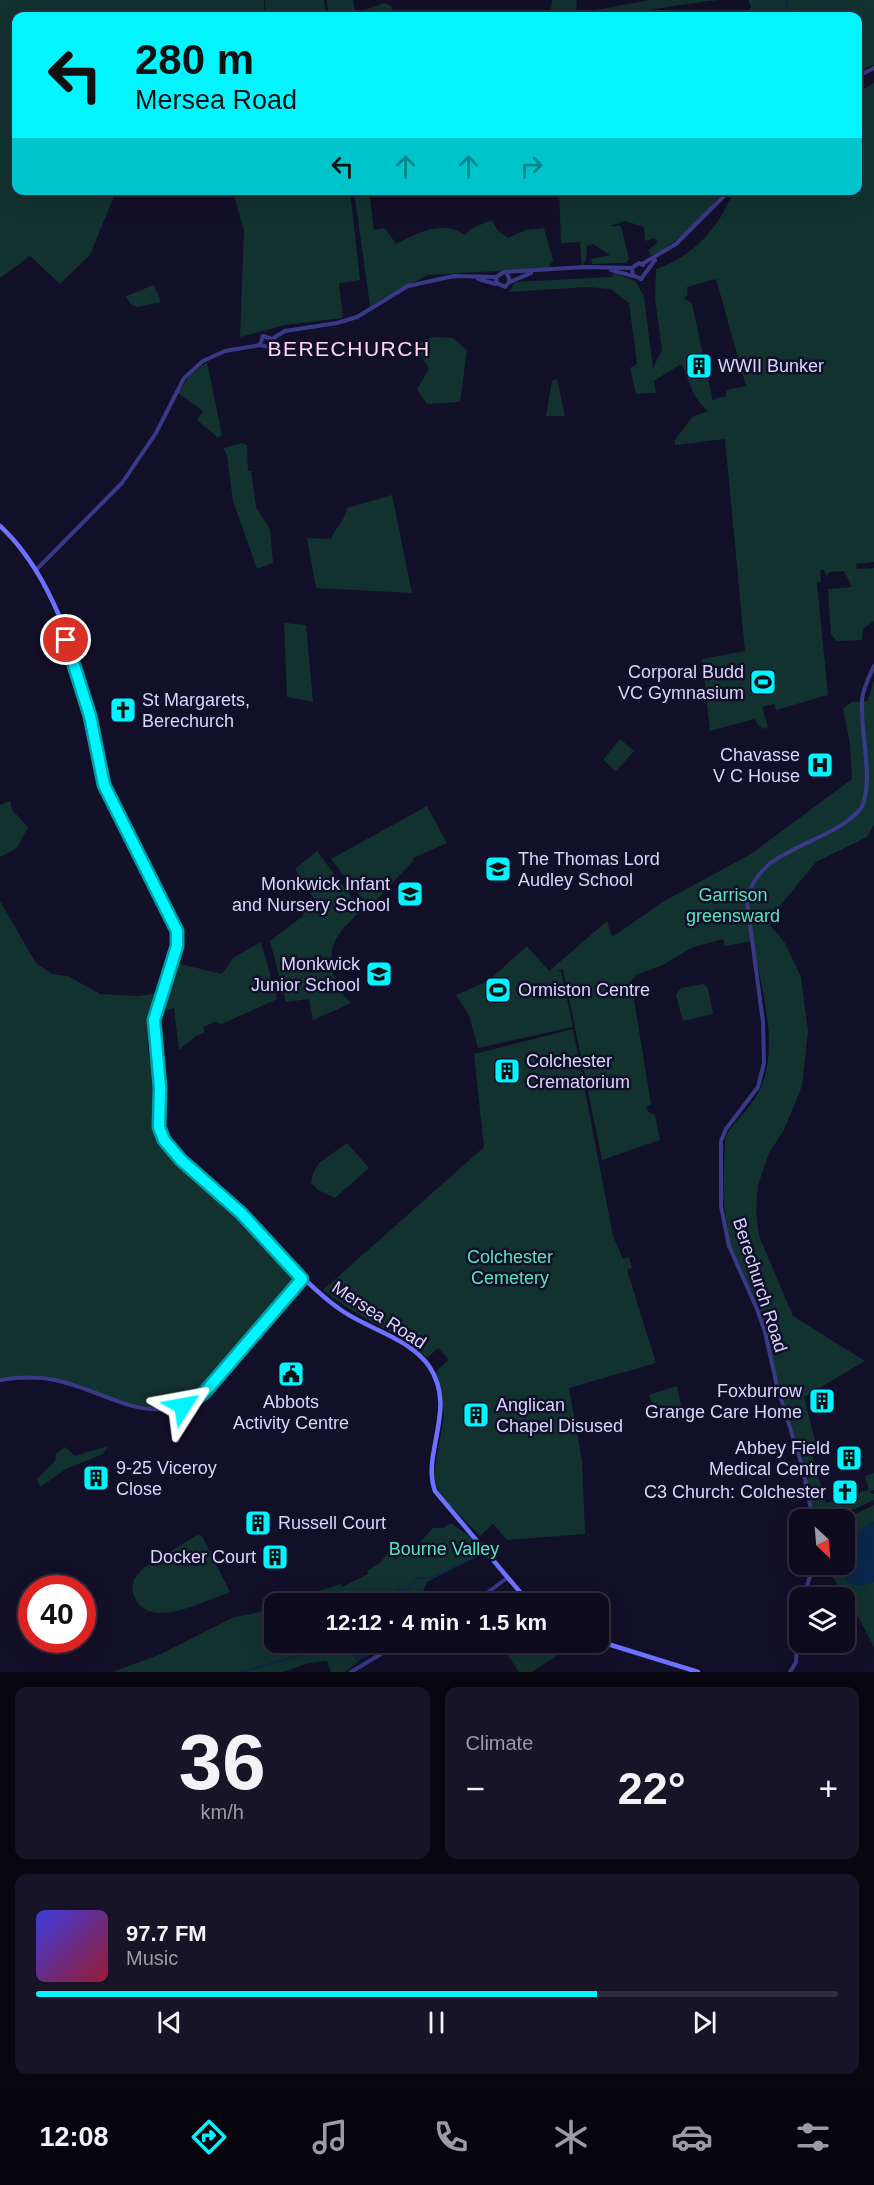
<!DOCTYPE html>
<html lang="en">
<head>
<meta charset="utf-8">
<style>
	body { margin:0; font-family:Helvetica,sans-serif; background:#171427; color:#f1f3f6; height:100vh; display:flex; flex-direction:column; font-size:22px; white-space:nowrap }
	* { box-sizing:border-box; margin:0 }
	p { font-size:20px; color:#9b9ba4 }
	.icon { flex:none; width:33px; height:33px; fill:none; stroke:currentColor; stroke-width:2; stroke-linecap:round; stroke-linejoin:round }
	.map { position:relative; height:1672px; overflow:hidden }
	.drawer { display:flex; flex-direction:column; gap:15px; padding:15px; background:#080610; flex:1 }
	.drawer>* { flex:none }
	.top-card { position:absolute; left:12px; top:12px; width:850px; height:183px; border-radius:12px; box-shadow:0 6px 24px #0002,0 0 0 2px #2e2b3c; background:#01f5ff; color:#111; overflow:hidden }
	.needle { width:39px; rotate:154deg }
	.buttons { position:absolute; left:789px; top:1509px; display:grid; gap:12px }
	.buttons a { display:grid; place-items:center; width:66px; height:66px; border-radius:12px; background:#0e0b1e; box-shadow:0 6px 24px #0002,0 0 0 2px #2e2b3c; font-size:30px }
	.speed { position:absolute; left:18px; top:1575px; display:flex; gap:12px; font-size:30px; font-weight:700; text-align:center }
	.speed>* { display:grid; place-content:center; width:78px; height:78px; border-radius:50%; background:#0e0b1e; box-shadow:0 6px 24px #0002,0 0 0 2px #2e2b3c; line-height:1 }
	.speed .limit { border:9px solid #d22; background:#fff; color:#111 }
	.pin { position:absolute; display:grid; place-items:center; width:51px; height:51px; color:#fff; margin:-26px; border:3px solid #fff; border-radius:50%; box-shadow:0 2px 6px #0007 }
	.me { position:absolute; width:66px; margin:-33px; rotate:56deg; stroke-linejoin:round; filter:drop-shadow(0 0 4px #0008) }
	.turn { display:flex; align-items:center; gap:21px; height:126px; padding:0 24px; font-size:27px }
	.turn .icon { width:78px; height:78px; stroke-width:2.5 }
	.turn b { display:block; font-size:42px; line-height:51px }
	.lanes { display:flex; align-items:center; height:57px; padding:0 24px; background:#0003; justify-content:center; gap:30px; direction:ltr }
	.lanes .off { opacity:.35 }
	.big { font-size:45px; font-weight:800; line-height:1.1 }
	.drawer .tile { flex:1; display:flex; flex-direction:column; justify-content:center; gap:9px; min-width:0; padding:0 21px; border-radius:12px; background:#171427 }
	.drawer .dial { align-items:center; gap:0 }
	.dial b { font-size:78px; line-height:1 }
	.song { display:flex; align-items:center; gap:18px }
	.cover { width:72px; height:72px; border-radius:9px; background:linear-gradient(135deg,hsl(240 70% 55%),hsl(350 70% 35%)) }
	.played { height:6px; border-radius:3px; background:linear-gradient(90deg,#01f5ff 70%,#2e2b3c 70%) }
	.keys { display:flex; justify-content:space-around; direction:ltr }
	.heat { display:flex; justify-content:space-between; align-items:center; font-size:33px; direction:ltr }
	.drawer .tiles { flex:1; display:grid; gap:15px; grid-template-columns:1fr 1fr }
	.tile:last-child { grid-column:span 2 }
	.trip { position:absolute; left:264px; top:1593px; width:345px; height:60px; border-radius:12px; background:#0e0b1e; box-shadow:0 6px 24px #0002,0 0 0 2px #2e2b3c; font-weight:800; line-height:60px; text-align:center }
	.tab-bar { display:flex; height:96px; justify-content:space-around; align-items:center; background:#06040c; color:#9b9ba4 }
	.tab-bar .icon { width:42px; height:42px }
	.tab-bar .on { color:#01f5ff }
	.tab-bar b { font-size:27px; color:#f1f3f6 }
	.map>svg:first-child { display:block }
	.green { fill:#12322f; fill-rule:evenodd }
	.water { fill:#0b264b }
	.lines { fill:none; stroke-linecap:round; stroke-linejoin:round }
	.stream { stroke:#0b264b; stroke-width:1.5 }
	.tertiary { stroke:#383a88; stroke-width:4 }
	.secondary { stroke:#6c72ff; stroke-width:4.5 }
	.route-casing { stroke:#019fa6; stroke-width:15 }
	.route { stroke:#01f5ff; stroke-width:10 }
	.labels { text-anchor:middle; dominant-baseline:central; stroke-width:5; stroke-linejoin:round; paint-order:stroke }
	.poi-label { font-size:18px; fill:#d8d5ff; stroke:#120f28; text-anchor:start }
	.park-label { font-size:18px; fill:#5de4ba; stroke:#120f28 }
	.street-label { font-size:18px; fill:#d8d5ff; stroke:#120f28 }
	.quarter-label { font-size:21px; letter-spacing:1.5px; fill:#ffd7f3; stroke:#120f28 }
</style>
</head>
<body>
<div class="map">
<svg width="874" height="1672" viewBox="0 0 874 1672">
	<rect width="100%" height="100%" fill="#120f28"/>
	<path class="green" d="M0,0H264L265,16H16V190L116,191L90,255L60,284L30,256L0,278Z
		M265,0H324L326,16H266Z
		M327,0H353L355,13L385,3L391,6L393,12L392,16H328Z
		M552,0H577L576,16H550Z
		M650,0H720C672,4 626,17 578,16L579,13Z
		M748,0H874V65L858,71V16H747L751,6Z
		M874,83V562L856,564L857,569L874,568V621L863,629L862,640L837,641L831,634L828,589L852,587L844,571L829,572L827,576L824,570H820L821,582L817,583L828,695L776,710L774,704L762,707L768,727L762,729L754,719L710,731L702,659L745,651L725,439L675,445V440L692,417L708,411C689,394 693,386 681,364L654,381L656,393L636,394L630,368L637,364L629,303L611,289L586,287L509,292L515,282L612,277L614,273L635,281L644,296L653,368L662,350L655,299L656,269C684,260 708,239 723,213C728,204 729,198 737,191L858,190V92ZM716,279L746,386L727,390L725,397L716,398L713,401L692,304L684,298L688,295L687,287Z
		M233,191H350L360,280L339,283L343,318L285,325L240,337L244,231Z
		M354,191H369L374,230L385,228L396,244C418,233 442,219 465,235L470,229L492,220L498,231L508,238L525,230L544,228L553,260L548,268L428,275L370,306Z
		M559,191H723C707,214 677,244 651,256L648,250L658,242L654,238L645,241L644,227L625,221L610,226H621L629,259L626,263L592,264L591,259L610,255L593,244L587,246L586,260L582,266L580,243L583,242L561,243Z
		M154,285L161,302L138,307L130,304L126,296Z
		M432,337L453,338L467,350L460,402L427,404L417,389L429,369L415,345Z
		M207,362L222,435L218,438L197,420L203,411L178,393L190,375Z
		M557,379L565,416H546L552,381Z
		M242,443L247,445L248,471H251L256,507L270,529L273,563L257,569L233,501L227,455L223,448Z
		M392,495L412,593L316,588L307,538L331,539C335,527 345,522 347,508Z
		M284,623L306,625L313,702L287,697Z
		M874,679V825L867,837L816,862L771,917L770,925L785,943L801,977L808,1031L802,1086L784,1130L769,1153L758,1185L756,1210L759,1236L793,1316L865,1361L804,1397L816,1445L812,1454L826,1503L867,1490L869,1491L865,1476L874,1473V1490L869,1492L874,1494V1500L832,1519H815L802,1458L781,1394L766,1331L759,1307L730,1246L723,1196L725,1140L728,1132C739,1117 753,1105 761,1087C780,1043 760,986 753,941L725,946L723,939L691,948L663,965L636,975L631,981L651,1104L646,1107L648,1112L655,1115L660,1140L602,1160L563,969L557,971H561L573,1027L478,1048L469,1015L456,995L488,981L527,946L549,971L607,921L612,937L666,900L751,854L852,779L850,743L843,709L851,702L868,701Z
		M620,739L634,751L616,771L603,760Z
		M10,801L12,810L28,827L17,848L0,857V805Z
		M427,806L447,843L413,858V861L369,908L331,859Z
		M317,851L361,910C353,919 342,928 336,939C325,959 334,991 352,1003L313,1020L309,999L286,1002L270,941L303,916L304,908L314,899L295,869Z
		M0,901L36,963L52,974L68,976L100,994L139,996L156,993C147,1021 142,1057 159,1082L154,1133L157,1144L239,1219L294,1277C288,1298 256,1328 241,1345C224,1363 208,1388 186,1400C152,1421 107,1393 72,1384C47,1378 25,1375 0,1378Z
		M261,942L277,999L222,1024L215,1022L203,1027L205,1032L196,1036L179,1050L174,1008L160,1013L176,963L222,974L233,958Z
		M703,984L708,988L713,1014L683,1021L676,995L681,988Z
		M573,1029L613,1236L623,1259L629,1257L632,1268L627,1270L656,1363L569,1388L582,1461L585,1534L507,1540L493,1524L480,1536L442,1497L436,1486L434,1474L444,1415L435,1373L449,1359L438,1348L427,1358C396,1330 356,1318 323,1290L484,1147L474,1054Z
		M347,1143L369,1168L335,1198L318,1190L311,1183L313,1173L320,1162Z
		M677,1386L682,1410L663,1418L657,1417L649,1395Z
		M108,1446L103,1454L66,1469L40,1487L37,1479L55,1461L56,1454L65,1447L75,1456Z
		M874,1505V1647L854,1609L824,1565L844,1564V1519Z
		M451,1523L469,1536L482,1554L427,1582L423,1591L432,1603H401L391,1592L370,1603H293C305,1590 323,1592 340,1584L342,1587L368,1574L367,1571L380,1563L388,1553L395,1559L420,1542L433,1528H444Z
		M197,1535L202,1536L230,1592C201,1602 142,1635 132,1589L134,1579L142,1569Z
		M274,1609V1642L347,1643L358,1662L345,1672H331L327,1661L309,1663L283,1672H112L161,1654L232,1618Z
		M500,1643H576L532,1672H519Z"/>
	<path class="water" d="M874,1521V1582L856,1586C846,1583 842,1575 839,1565L844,1564L845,1540Z
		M401,1588L417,1603H370Z
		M347,1643H392L358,1661Z"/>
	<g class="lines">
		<path class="stream" d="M786,0L789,16
			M405,1591L418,1578H431L482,1554
			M242,1672L304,1654L307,1647L322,1642"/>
		<path class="tertiary" d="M858,76L874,68
			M642,264L676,244L730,190
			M632,268L633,275L641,279L655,260
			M632,268L639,263L643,265
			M611,270L633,276
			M496,277L497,283L505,287L510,281L507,274
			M478,279L496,284
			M510,282L531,273
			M260,345L263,336L272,339
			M37,569L122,483L156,433L184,378L203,361L225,351L260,345L269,347L272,339L285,331L337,323L357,317L408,286L454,276L496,277L504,272L585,267L632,268
			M0,1380C19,1377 36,1376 55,1380C111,1392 150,1431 204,1393L302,1279
			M813,1520L803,1469L777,1386L765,1332L757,1309L729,1246L721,1206V1141L726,1129L758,1087L764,1063L763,1022L747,902C756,845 830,847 862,807C874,776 860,735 862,700C863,688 869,677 874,666
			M803,1598L814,1564
			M472,1604L507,1578
			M351,1672L401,1642
			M790,1672L796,1662L800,1610"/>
		<path class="secondary" d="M0,526C50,572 76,652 91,718C96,740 95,764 104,785C124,833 154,877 175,924C183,956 160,985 155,1016C151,1040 160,1064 160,1088C160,1101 156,1116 159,1129C169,1161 217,1190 241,1213C275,1246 303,1283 341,1310C368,1329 409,1338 429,1366C458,1409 421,1453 435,1491L530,1604
			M598,1641L698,1672"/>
	</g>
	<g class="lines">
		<defs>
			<path id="route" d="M66,640L90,716L104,785L177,931V946L154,1020L160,1087L159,1127L164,1140L181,1160L241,1213L302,1279L204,1393L183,1406"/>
		</defs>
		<use href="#route" class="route-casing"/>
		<use href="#route" class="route"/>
	</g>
	<defs>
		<symbol id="building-square" viewBox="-11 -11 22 22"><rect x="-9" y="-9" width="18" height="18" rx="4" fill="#01f5ff" stroke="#120f28"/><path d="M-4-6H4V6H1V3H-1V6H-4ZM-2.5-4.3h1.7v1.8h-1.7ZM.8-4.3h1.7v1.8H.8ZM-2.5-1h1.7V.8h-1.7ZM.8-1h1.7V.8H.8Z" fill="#111"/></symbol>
		<symbol id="stadium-square" viewBox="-11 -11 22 22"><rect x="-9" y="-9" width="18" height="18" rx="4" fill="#01f5ff" stroke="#120f28"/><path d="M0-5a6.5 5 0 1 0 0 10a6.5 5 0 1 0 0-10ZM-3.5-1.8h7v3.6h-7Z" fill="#111"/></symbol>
		<symbol id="church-square" viewBox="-11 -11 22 22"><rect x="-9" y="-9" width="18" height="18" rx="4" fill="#01f5ff" stroke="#120f28"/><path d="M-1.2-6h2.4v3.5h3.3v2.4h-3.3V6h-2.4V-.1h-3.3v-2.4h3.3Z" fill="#111"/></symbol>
		<symbol id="hospital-square" viewBox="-11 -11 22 22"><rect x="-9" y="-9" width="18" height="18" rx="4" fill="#01f5ff" stroke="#120f28"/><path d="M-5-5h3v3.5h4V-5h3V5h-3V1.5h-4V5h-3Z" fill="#111"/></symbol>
		<symbol id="school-square" viewBox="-11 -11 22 22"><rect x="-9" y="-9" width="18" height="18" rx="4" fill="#01f5ff" stroke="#120f28"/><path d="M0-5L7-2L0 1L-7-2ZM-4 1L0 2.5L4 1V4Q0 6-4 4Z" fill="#111"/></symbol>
		<symbol id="civic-square" viewBox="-11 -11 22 22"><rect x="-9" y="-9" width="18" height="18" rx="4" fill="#01f5ff" stroke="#120f28"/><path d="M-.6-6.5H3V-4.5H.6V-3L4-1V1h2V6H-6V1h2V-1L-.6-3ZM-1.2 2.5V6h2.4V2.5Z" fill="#111"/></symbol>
	</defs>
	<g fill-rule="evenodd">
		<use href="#building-square" x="684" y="351" width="30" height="30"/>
		<use href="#stadium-square" x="748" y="667" width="30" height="30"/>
		<use href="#church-square" x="108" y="695" width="30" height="30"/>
		<use href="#hospital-square" x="805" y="750" width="30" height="30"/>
		<use href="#school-square" x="483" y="854" width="30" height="30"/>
		<use href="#school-square" x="395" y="879" width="30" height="30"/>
		<use href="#school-square" x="364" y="959" width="30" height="30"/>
		<use href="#stadium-square" x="483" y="975" width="30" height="30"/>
		<use href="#building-square" x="492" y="1056" width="30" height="30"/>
		<use href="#civic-square" x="276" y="1359" width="30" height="30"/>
		<use href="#building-square" x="807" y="1386" width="30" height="30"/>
		<use href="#building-square" x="461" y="1400" width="30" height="30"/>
		<use href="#building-square" x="834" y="1443" width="30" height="30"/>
		<use href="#building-square" x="81" y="1463" width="30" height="30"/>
		<use href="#church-square" x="830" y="1477" width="30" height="30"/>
		<use href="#building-square" x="243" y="1508" width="30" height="30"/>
		<use href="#building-square" x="260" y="1542" width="30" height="30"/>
	</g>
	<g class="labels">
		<g class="poi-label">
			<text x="718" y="366">WWII Bunker</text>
			<text x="744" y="672" text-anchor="end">Corporal Budd<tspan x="744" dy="21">VC Gymnasium</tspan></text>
			<text x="142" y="700">St Margarets,<tspan x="142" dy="21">Berechurch</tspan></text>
			<text x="800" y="755" text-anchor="end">Chavasse<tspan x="800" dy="21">V C House</tspan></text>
			<text x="518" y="859">The Thomas Lord<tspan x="518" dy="21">Audley School</tspan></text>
			<text x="390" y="884" text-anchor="end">Monkwick Infant<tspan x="390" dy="21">and Nursery School</tspan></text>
			<text x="360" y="964" text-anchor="end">Monkwick<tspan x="360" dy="21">Junior School</tspan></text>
			<text x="518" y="990">Ormiston Centre</text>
			<text x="526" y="1061">Colchester<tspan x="526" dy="21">Crematorium</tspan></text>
			<text x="802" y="1391" text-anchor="end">Foxburrow<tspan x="802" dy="21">Grange Care Home</tspan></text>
			<text x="291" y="1402" text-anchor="middle">Abbots<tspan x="291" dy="21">Activity Centre</tspan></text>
			<text x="496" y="1405">Anglican<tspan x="496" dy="21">Chapel Disused</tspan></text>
			<text x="830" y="1448" text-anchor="end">Abbey Field<tspan x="830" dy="21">Medical Centre</tspan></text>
			<text x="116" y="1468">9-25 Viceroy<tspan x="116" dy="21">Close</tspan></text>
			<text x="826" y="1492" text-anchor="end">C3 Church: Colchester</text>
			<text x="278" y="1523">Russell Court</text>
			<text x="256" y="1557" text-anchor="end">Docker Court</text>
		</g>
		<g class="park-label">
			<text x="733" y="895">Garrison<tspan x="733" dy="21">greensward</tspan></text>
			<text x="510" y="1257">Colchester<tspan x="510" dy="21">Cemetery</tspan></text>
			<text x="444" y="1549">Bourne Valley</text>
		</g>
		<g class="street-label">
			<text transform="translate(760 1285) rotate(72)">Berechurch Road</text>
			<text transform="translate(379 1315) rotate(33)">Mersea Road</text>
		</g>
		<g class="quarter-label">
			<text x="349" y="348">BERECHURCH</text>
		</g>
	</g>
</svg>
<div class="buttons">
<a><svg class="needle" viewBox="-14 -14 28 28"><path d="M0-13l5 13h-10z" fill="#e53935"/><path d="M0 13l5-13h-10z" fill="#9b9ba4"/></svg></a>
<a><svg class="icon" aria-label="layers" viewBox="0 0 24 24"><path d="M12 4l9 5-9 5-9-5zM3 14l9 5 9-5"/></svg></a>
</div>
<div class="speed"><div class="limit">40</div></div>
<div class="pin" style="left:66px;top:640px;background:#d93025"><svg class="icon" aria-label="arrive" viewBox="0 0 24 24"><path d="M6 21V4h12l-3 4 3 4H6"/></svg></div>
<svg class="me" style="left:183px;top:1406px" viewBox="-20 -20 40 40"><path d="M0-17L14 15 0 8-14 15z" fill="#01f5ff" stroke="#fff" stroke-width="4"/></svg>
<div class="trip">12:12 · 4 min · 1.5 km</div>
<div class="top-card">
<div class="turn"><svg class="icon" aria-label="left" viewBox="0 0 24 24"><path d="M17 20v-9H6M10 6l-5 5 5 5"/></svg><div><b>280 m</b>Mersea Road</div></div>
<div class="lanes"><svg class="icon" aria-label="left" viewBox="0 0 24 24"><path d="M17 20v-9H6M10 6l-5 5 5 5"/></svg><svg class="icon off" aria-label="ahead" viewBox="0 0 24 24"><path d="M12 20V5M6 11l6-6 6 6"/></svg><svg class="icon off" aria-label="ahead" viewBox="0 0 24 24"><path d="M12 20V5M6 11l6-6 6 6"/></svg><svg class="icon off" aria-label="right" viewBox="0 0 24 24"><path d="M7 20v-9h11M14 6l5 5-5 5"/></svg></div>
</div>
</div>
<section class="drawer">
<div class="tiles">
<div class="tile dial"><b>36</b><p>km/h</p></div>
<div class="tile"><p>Climate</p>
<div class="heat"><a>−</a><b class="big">22°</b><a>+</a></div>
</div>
<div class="tile">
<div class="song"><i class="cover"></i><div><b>97.7 FM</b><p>Music</p></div></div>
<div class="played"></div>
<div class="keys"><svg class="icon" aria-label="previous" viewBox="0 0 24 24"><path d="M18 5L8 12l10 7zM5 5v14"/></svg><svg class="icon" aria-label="pause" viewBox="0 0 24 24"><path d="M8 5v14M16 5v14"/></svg><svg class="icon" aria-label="next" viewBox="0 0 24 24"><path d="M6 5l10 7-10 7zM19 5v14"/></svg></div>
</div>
</div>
</section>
<nav class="tab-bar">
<b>12:08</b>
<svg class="icon on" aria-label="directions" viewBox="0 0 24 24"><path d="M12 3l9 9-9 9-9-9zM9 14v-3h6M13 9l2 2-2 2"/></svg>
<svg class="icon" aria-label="music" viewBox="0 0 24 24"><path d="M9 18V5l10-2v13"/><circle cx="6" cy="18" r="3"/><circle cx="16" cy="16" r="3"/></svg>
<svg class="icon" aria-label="phone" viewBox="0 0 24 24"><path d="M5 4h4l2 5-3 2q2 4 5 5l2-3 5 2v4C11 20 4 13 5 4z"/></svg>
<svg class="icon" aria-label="climate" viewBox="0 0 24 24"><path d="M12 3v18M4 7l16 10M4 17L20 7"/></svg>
<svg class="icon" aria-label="car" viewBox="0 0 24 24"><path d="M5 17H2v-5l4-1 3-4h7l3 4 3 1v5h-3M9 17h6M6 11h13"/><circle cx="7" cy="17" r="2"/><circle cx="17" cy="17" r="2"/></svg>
<svg class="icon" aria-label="filters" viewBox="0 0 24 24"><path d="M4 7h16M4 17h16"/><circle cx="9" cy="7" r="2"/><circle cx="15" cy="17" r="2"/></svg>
</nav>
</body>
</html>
